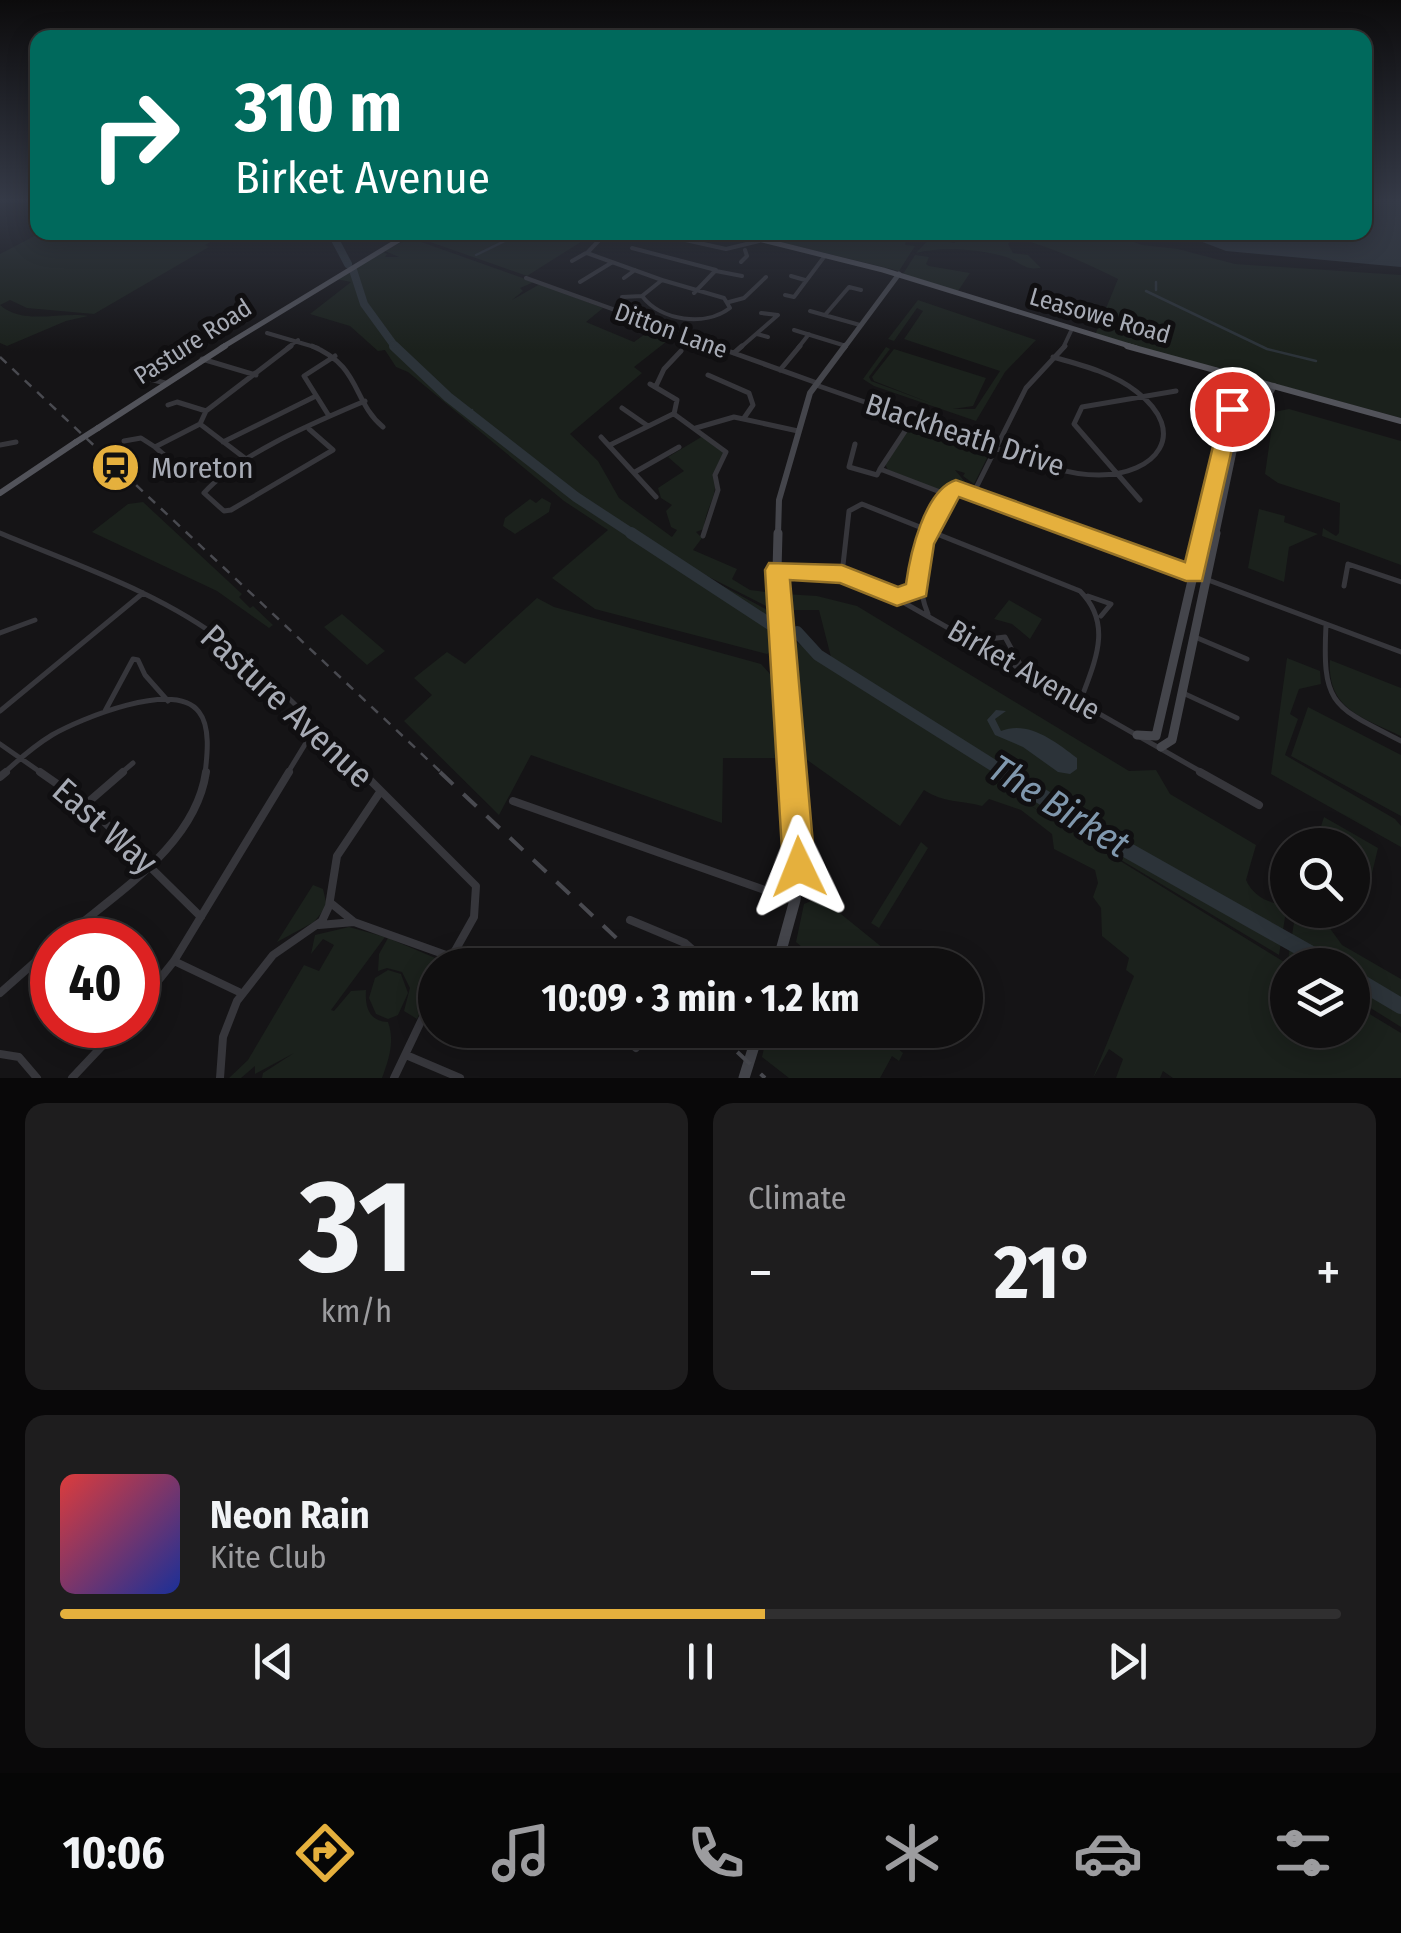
<!DOCTYPE html>
<html lang="en">
<head>
<meta charset="utf-8">
<style>
	body { margin:0; font-family:"Fira Sans Condensed",sans-serif; background:#1e1d1e; color:#f1f3f6; height:100vh; display:flex; flex-direction:column; font-size:38px; white-space:nowrap }
	* { box-sizing:border-box; margin:0 }
	p { font-size:32px; color:#9c9c9f }
	.icon { flex:none; width:55px; height:55px; fill:none; stroke:currentColor; stroke-width:2; stroke-linecap:round; stroke-linejoin:round }
	.map { position:relative; height:1078px; overflow:hidden }
	.details { display:flex; flex-direction:column; gap:25px; padding:25px; background:#090809; flex:1 }
	.details>* { flex:none }
	.hud { position:absolute; left:30px; top:30px; width:1342px; height:210px; border-radius:20px; box-shadow:0 5px 25px #0003,0 0 0 2px #302f30; background:#00695c; color:#fff; overflow:hidden }
	.fabs { position:absolute; left:1270px; top:828px; display:grid; gap:20px }
	.fabs a { display:grid; place-items:center; width:100px; height:100px; border-radius:50%; background:#100f10; box-shadow:0 5px 25px #0003,0 0 0 2px #302f30; font-size:50px }
	.speed { position:absolute; left:30px; top:918px; display:flex; gap:20px; font-size:50px; font-weight:700; text-align:center }
	.speed>* { display:grid; place-content:center; width:130px; height:130px; border-radius:50%; background:#100f10; box-shadow:0 5px 25px #0003,0 0 0 2px #302f30; line-height:1 }
	.speed .limit { border:15px solid #d22; background:#fff; color:#111 }
	.pin { position:absolute; display:grid; place-items:center; width:85px; height:85px; color:#fff; margin:-42px; border:5px solid #fff; border-radius:50%; box-shadow:0 2px 10px #0007 }
	.me { position:absolute; width:110px; margin:-55px; rotate:358deg; stroke-linejoin:round; filter:drop-shadow(0 0 8px #0008) }
	.turn { display:flex; align-items:center; gap:35px; height:210px; padding:0 40px; font-size:45px }
	.turn .icon { width:130px; height:130px; stroke-width:2.5 }
	.turn b { display:block; font-size:70px; line-height:85px }
	.big { font-size:75px; font-weight:700; line-height:1.1 }
	.details .card { flex:1; display:flex; flex-direction:column; justify-content:center; gap:15px; min-width:0; padding:0 35px; border-radius:20px; background:#1e1d1e }
	.details .dial { align-items:center; gap:0 }
	.dial b { font-size:130px; line-height:1 }
	.song { display:flex; align-items:center; gap:30px }
	.cover { width:120px; height:120px; border-radius:15px; background:linear-gradient(135deg,hsl(0 70% 55%),hsl(230 70% 35%)) }
	.played { height:10px; border-radius:5px; background:linear-gradient(90deg,#e5b03d 55%,#302f30 55%) }
	.keys { display:flex; justify-content:space-around; direction:ltr }
	.heat { display:flex; justify-content:space-between; align-items:center; font-size:55px; direction:ltr }
	.details .tiles { flex:1; display:grid; gap:25px; grid-template-columns:1fr 1fr }
	.card:last-child { grid-column:span 2 }
	.trip { position:absolute; left:418px; top:948px; width:565px; height:100px; border-radius:50px; background:#100f10; box-shadow:0 5px 25px #0003,0 0 0 2px #302f30; font-weight:700; line-height:100px; text-align:center }
	.dock { display:flex; height:160px; justify-content:space-around; align-items:center; background:#060606; color:#9c9c9f }
	.dock .icon { width:70px; height:70px }
	.dock .active { color:#e5b03d }
	.dock b { font-size:45px; color:#f1f3f6 }
	.map>svg:first-child { display:block }
	.green { fill:#1b211c }
	.water { fill:#2c3339 }
	.lines { fill:none; stroke-linecap:round; stroke-linejoin:round }
	.stream { stroke:#2c3339; stroke-width:2.5 }
	.river-far3 { stroke:#2c3339; stroke-width:8 }
	.river-far2 { stroke:#2c3339; stroke-width:10 }
	.river-far1 { stroke:#2c3339; stroke-width:12 }
	.river { stroke:#2c3339; stroke-width:16 }
	.street-far2 { stroke:#36363b; stroke-width:4 }
	.street-far1 { stroke:#36363b; stroke-width:5 }
	.street { stroke:#36363b; stroke-width:8 }
	.secondary-far3 { stroke:#44454b; stroke-width:5 }
	.secondary-far2 { stroke:#44454b; stroke-width:6 }
	.secondary-far1 { stroke:#44454b; stroke-width:9 }
	.secondary { stroke:#44454b; stroke-width:11 }
	.primary-far1 { stroke:#52535a; stroke-width:5 }
	.primary { stroke:#52535a; stroke-width:6 }
	.rail-far1 { stroke:#494a50; stroke-width:2.5; stroke-dasharray:9 8; stroke-linecap:butt }
	.rail { stroke:#494a50; stroke-width:4; stroke-dasharray:18 14; stroke-linecap:butt }
	.primary-bridge { stroke:#52535a; stroke-width:6 }
	.route { fill:#e5b03d; stroke:#957228; stroke-width:2.5 }
	.labels { text-anchor:middle; dominant-baseline:central; stroke-width:10; stroke-linejoin:round; paint-order:stroke }
	.far-street-label { font-size:25px; fill:#a7abb5; stroke:#100f11 }
	.street-label { font-size:30px; fill:#a7abb5; stroke:#100f11 }
	.poi-label { font-size:30px; fill:#a7abb5; stroke:#100f11; text-anchor:start }
	.near-street-label { font-size:35px; fill:#a7abb5; stroke:#100f11 }
	.near-water-label { font-size:38px; font-style:italic; fill:#8098ae; stroke:#100f11 }
</style>
</head>
<body>
<div class="map">
<svg width="1401" height="1078" viewBox="0 0 1401 1078">
	<rect width="100%" height="100%" fill="#151416"/>
	<path class="green" d="M42,232H226V233L205,245L209,247L94,314L27,308L10,300L0,305V254Z
		M892,232L903,236L916,232L922,238L906,241L905,245L915,246L899,271L744,233Z
		M1107,232L1142,245L1178,249L1235,264L1401,275V418L1095,335L1118,279C1086,263 1051,247 1014,237L1008,244L1013,253L1028,255L1041,268C1027,270 1023,265 1011,259C987,249 941,246 916,253L931,237H947L949,242L955,243L954,237L971,233Z
		M418,233V232L595,233L527,276L413,236Z
		M410,238L534,282L520,288L523,291L512,300L540,284L603,308L586,322L634,342L655,327L676,334L634,367L642,373L570,434L598,461L619,498L672,537L677,530L671,527L666,511L672,505L661,498L658,488L684,471L668,457L703,436L723,450L724,457C710,478 719,480 713,497C709,509 705,515 704,529L696,532L702,538L693,550L737,569L732,579L750,590L774,593L773,603H768V607L666,555L771,612L775,649L767,654L595,609L552,578L608,530L564,501L408,372L396,367L385,350L378,351L350,326L310,314L351,282L336,279L383,252L387,254L385,257H399L385,251Z
		M915,255L929,257L926,264L929,266L970,273L958,291L903,274Z
		M918,300L1036,340L1005,372L976,421L874,386L863,379L886,347L890,349L869,377L871,381L933,404L874,381L872,377L894,349L986,378L973,406L953,409H975L1000,371L904,339L923,311L917,308L894,341L888,339Z
		M0,305C24,326 60,311 88,316L66,321L7,346L0,343Z
		M1289,409L1401,441V565L1322,536L1323,528L1336,536L1339,533L1340,503L1278,483L1265,474L1274,412Z
		M921,423L987,446L990,452L974,484L963,476L965,473L955,470L966,483L944,492L888,470L885,464L911,426L919,427Z
		M542,498L551,503L549,512L515,534L503,526L505,518L530,499L536,503Z
		M143,502L242,594L239,597L250,608L253,606L273,625L269,628L217,591L92,532L128,504Z
		M1259,509L1285,516L1284,522L1318,534L1289,547L1284,582L1248,568Z
		M785,594L817,596L857,606L1129,771L1156,770L1170,794L1256,845L1246,880C1253,896 1269,904 1287,905L1279,955L1018,798L1289,965L1288,1030H1352L1353,1004L1401,1033V1078H1173L1163,1071L1160,1078H1116L1123,1059L1109,1049L1093,1078L1134,976L1126,970L1129,958L1102,936L1101,908L1093,897L1098,883L1095,870L1054,849L1052,834L1021,810L989,799L982,806C960,800 944,803 924,790L900,826L803,757L792,656L796,655L790,651L793,640L829,663L832,661L819,610H786Z
		M537,598L554,607L761,664L778,683L780,758H723L722,823L531,755L499,815L404,721L432,695L414,678L447,652L465,664Z
		M1009,600L1042,619L1030,639L1012,624L994,619Z
		M342,614L385,651L367,665L324,627Z
		M1287,658L1320,671L1321,684L1299,689L1290,714L1298,719L1285,755L1395,819L1401,826V847L1271,774Z
		M1330,660L1401,688V736C1363,717 1327,710 1330,660Z
		M1308,707L1401,755V816L1291,756Z
		M1324,817L1378,848L1368,890L1353,880L1352,845H1315Z
		M921,842L928,848L879,928L871,923Z
		M313,885L323,889L327,906L314,922L277,942Z
		M811,901L824,902L836,910L904,965H874L855,950L849,965H823L796,942L804,904Z
		M1296,910H1304L1324,930L1329,927L1342,945L1401,979V1027L1353,997L1352,965H1296L1288,960Z
		M349,927L385,937L331,1010L334,1011L351,991L366,990C365,1006 368,1021 388,1022C395,1041 389,1059 382,1078H262L263,1073L294,1053L255,1074V1066L241,1078H229L248,1060L304,965L319,971L334,945L323,939L311,954L315,935Z
		M388,938L440,960L441,965H435V982L417,1019L404,1011L410,988L402,972L387,968L378,971L379,954Z
		M388,970L401,974L408,993L398,1015L388,1019L376,1014L369,998L375,978Z
		M768,1030H876L903,1053L899,1061L892,1056L880,1078H789L762,1057Z"/>
	<path class="water" d="M1365,201H1401V267L1226,251L1179,233L1365,232Z
		M996,710L1006,711L995,719L1001,731C1028,720 1055,741 1077,758V769L1070,774L1058,772L1023,747L995,735L987,720Z"/>
	<g class="lines">
		<path class="stream" d="M476,255L523,232
			M1156,282V290
			M1146,291L1267,349L1316,361
			M470,415L472,410"/>
		<path class="river-far3" d="M331,232L348,264
			M353,270L364,304L396,348"/>
		<path class="river-far2" d="M394,346L448,397L576,497L634,535"/>
		<path class="river-far1" d="M631,533L770,624
			M797,632L818,655L1007,774"/>
		<path class="river" d="M1003,772L1127,850L1331,965
			M1352,977L1401,1006"/>
		<path class="street-far2" d="M607,232L587,253L662,280
			M660,239L663,235L726,249L759,241
			M632,248L716,270L694,293
			M572,261L586,253
			M741,262L747,256L745,250
			M716,271L742,276
			M791,276L805,280
			M526,278L721,348
			M624,278L635,270
			M662,280L724,298L730,308C705,327 661,321 642,296Z
			M580,282L611,263
			M785,295L794,297L824,257
			M622,297L642,296
			M729,302L744,298L766,277
			M810,311L860,325
			M825,315L849,287L861,290
			M794,330L846,346
			M267,333L318,348
			M757,334L768,337
			M287,348L298,340
			M740,348L778,315L761,313
			M798,348L809,334
			M1063,348L1071,331"/>
		<path class="street-far1" d="M312,346C361,366 352,401 383,427
			M714,346L817,383
			M734,353L742,346
			M202,359L256,375
			M780,370L800,346
			M708,375L749,393L753,405L744,418
			M142,377L165,383
			M650,384L677,400L674,414L726,452L715,475L718,490L703,536
			M816,385C871,404 927,424 982,443C1019,456 1059,475 1099,475C1156,475 1190,433 1137,392C1113,373 1082,365 1053,357
			M656,386L664,369L681,351
			M168,405L177,402L206,411
			M622,408L648,426
			M329,416L304,376L335,356
			M913,419L880,469L948,495
			M696,428L734,417L798,431
			M309,429L333,450L231,510L224,511L204,493C240,453 316,422 365,401
			M601,437L656,497
			M124,441L141,438L155,447
			M223,442L314,397
			M855,444L849,467L877,475L880,469
			M0,445L16,442
			M610,445L673,414
			M246,459L200,424L206,411L291,346
			M177,466L155,447L200,424
			M635,472L679,447
			M974,492L1026,388L1065,346
			M1140,500L1074,424L1082,407L1176,391
			M0,533C76,565 160,592 226,643C276,682 319,729 364,774
			M777,570L842,575L871,584L1205,774
			M842,574L849,511L862,504L1080,591C1114,625 1094,663 1080,702
			M1344,586L1348,564L1401,582
			M1088,596L1111,604L1101,616
			M897,597L918,590
			M928,614C909,568 927,530 951,490L962,488L1401,652
			M1326,625C1322,705 1332,706 1401,741
			M0,633L35,620
			M1195,637L1247,659
			M974,641L1005,637L1021,666
			M1183,693L1237,718
			M0,711L143,593
			M105,711L133,659L138,660L145,675L168,701
			M0,744L43,774
			M3,774C18,760 34,746 52,735C80,719 175,679 199,712C211,727 207,757 205,774
			M120,774L133,763
			M287,774L315,728"/>
		<path class="street" d="M40,772L86,804L201,917
			M362,772L476,886L474,917L447,965
			M1200,772L1259,805
			M0,777L6,772
			M513,801L793,900
			M86,804L123,772
			M332,904L353,921
			M630,920L685,943L710,965
			M319,925L354,922L474,965
			M61,940C114,894 195,847 206,772
			M174,961L239,992
			M0,993L52,947
			M138,1006L174,961L289,772
			M615,1030L636,1048
			M0,1054L19,1057L37,1078
			M406,1055L460,1078
			M72,1078L122,1025
			M220,1078L223,1037L237,1001L273,955L322,921L329,906L337,856L380,792
			M394,1078L435,992"/>
		<path class="secondary-far3" d="M844,348L899,274"/>
		<path class="secondary-far2" d="M1215,370L1217,380L1246,392L1270,393L1274,386
			M778,535L779,500L810,393L845,346
			M1202,535L1236,389
			M1216,535L1246,392"/>
		<path class="secondary-far1" d="M778,533L777,570L794,774
			M1137,735L1156,736L1203,533
			M1161,747L1172,740L1216,533"/>
		<path class="secondary" d="M777,965L795,900L800,851L794,772
			M744,1078L759,1030"/>
		<path class="primary-far1" d="M730,232L883,270L1136,348
			M221,348L412,232"/>
		<path class="primary" d="M1127,346L1401,421
			M98,428L225,346
			M0,493L76,442"/>
		<path class="rail-far1" d="M0,357L443,774"/>
		<path class="rail" d="M440,772L645,965
			M714,1030L765,1078"/>
		<path class="primary-bridge" d="M76,442L98,428"/>
	</g>
	<linearGradient id="sky" x2="0" y2="1"><stop stop-color="#0c0b0c"/><stop offset="0.57" stop-color="#353a47"/><stop offset="1" stop-color="#353a47" stop-opacity="0"/></linearGradient>
	<rect width="1401" height="351" fill="url(#sky)"/>
	<path class="route" d="M1232,403L1241,409L1202,581H1186L959,497L934,544L926,596L897,606L840,583L790,580L815,867L810,878L799,883L788,878L783,867L765,570L769,563L842,565L898,587L906,584C910,555 924,490 956,480L1185,562L1222,409Z"/>
	<defs>
		<symbol id="station-disc" viewBox="-11 -11 22 22"><circle r="9.5" fill="#e5b03d" stroke="#100f11"/><path d="M-3-6H3Q5-6 5-4V2Q5 4 3 4L4.5 6H3L1.5 4h-3L-3 6H-4.5L-3 4Q-5 4-5 2V-4Q-5-6-3-6ZM-3.5-4v3h7v-3ZM-3.5 1v1.5H-2V1ZM2 1v1.5H3.5V1Z" fill="#111"/></symbol>
	</defs>
	<g fill-rule="evenodd">
		<use href="#station-disc" x="88" y="440" width="55" height="55"/>
	</g>
	<g class="labels">
		<g class="far-street-label">
			<text transform="translate(1100 316) rotate(16)">Leasowe Road</text>
			<text transform="translate(671 331) rotate(20)">Ditton Lane</text>
			<text transform="translate(193 342) rotate(-33)">Pasture Road</text>
		</g>
		<g class="street-label">
			<text transform="translate(965 435) rotate(18)">Blackheath Drive</text>
			<text transform="translate(1024 670) rotate(30)">Birket Avenue</text>
		</g>
		<g class="poi-label">
			<text x="151" y="468">Moreton</text>
		</g>
		<g class="near-street-label">
			<text transform="translate(287 706) rotate(43)">Pasture Avenue</text>
			<text transform="translate(105 826) rotate(41)">East Way</text>
		</g>
		<g class="near-water-label">
			<text transform="translate(1059 806) rotate(32)">The Birket</text>
		</g>
	</g>
</svg>
<div class="fabs">
<a><svg class="icon" aria-label="search" viewBox="0 0 24 24"><circle cx="10" cy="10" r="6"/><path d="M15 15l6 6"/></svg></a>
<a><svg class="icon" aria-label="layers" viewBox="0 0 24 24"><path d="M12 4l9 5-9 5-9-5zM3 14l9 5 9-5"/></svg></a>
</div>
<div class="speed"><div class="limit">40</div></div>
<div class="pin" style="left:1232px;top:409px;background:#d93025"><svg class="icon" aria-label="arrive" viewBox="0 0 24 24"><path d="M6 21V4h12l-3 4 3 4H6"/></svg></div>
<svg class="me" style="left:799px;top:867px" viewBox="-20 -20 40 40"><path d="M0-17L14 15 0 8-14 15z" fill="#e5b03d" stroke="#fff" stroke-width="4"/></svg>
<div class="trip">10:09 · 3 min · 1.2 km</div>
<div class="hud">
<div class="turn"><svg class="icon" aria-label="right" viewBox="0 0 24 24"><path d="M7 20v-9h11M14 6l5 5-5 5"/></svg><div><b>310 m</b>Birket Avenue</div></div>
</div>
</div>
<section class="details">
<div class="tiles">
<div class="card dial"><b>31</b><p>km/h</p></div>
<div class="card"><p>Climate</p>
<div class="heat"><a>−</a><b class="big">21°</b><a>+</a></div>
</div>
<div class="card">
<div class="song"><i class="cover"></i><div><b>Neon Rain</b><p>Kite Club</p></div></div>
<div class="played"></div>
<div class="keys"><svg class="icon" aria-label="previous" viewBox="0 0 24 24"><path d="M18 5L8 12l10 7zM5 5v14"/></svg><svg class="icon" aria-label="pause" viewBox="0 0 24 24"><path d="M8 5v14M16 5v14"/></svg><svg class="icon" aria-label="next" viewBox="0 0 24 24"><path d="M6 5l10 7-10 7zM19 5v14"/></svg></div>
</div>
</div>
</section>
<nav class="dock">
<b>10:06</b>
<svg class="icon active" aria-label="directions" viewBox="0 0 24 24"><path d="M12 3l9 9-9 9-9-9zM9 14v-3h6M13 9l2 2-2 2"/></svg>
<svg class="icon" aria-label="music" viewBox="0 0 24 24"><path d="M9 18V5l10-2v13"/><circle cx="6" cy="18" r="3"/><circle cx="16" cy="16" r="3"/></svg>
<svg class="icon" aria-label="phone" viewBox="0 0 24 24"><path d="M5 4h4l2 5-3 2q2 4 5 5l2-3 5 2v4C11 20 4 13 5 4z"/></svg>
<svg class="icon" aria-label="climate" viewBox="0 0 24 24"><path d="M12 3v18M4 7l16 10M4 17L20 7"/></svg>
<svg class="icon" aria-label="car" viewBox="0 0 24 24"><path d="M5 17H2v-5l4-1 3-4h7l3 4 3 1v5h-3M9 17h6M6 11h13"/><circle cx="7" cy="17" r="2"/><circle cx="17" cy="17" r="2"/></svg>
<svg class="icon" aria-label="filters" viewBox="0 0 24 24"><path d="M4 7h16M4 17h16"/><circle cx="9" cy="7" r="2"/><circle cx="15" cy="17" r="2"/></svg>
</nav>
</body>
</html>
